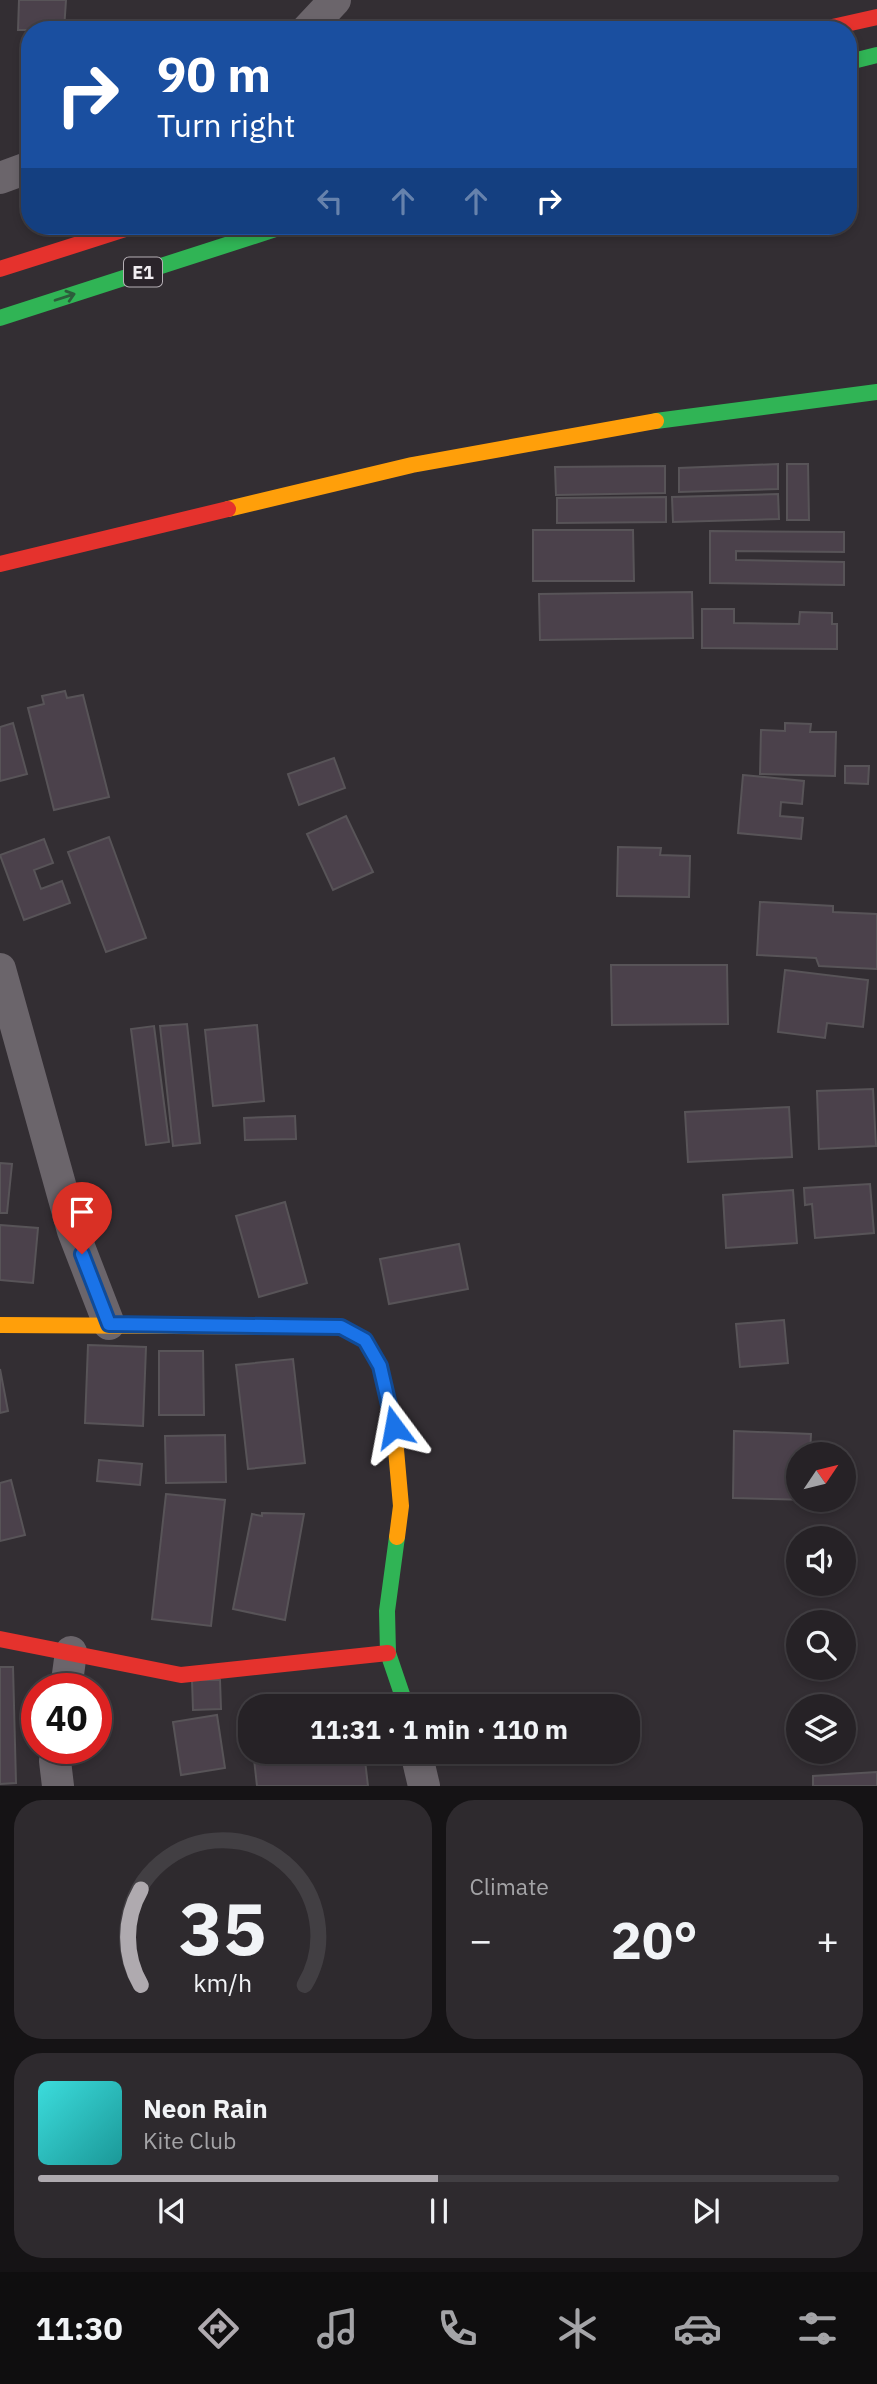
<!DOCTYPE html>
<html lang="en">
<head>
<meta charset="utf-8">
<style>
	body { margin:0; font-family:"IBM Plex Sans",sans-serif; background:#2e2a2e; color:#f1f3f6; height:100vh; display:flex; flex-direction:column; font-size:26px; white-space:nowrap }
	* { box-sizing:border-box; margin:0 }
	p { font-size:23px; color:#a4a4a7 }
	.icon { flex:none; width:38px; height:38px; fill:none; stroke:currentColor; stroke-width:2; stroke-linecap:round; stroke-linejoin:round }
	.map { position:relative; height:1786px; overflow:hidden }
	.side { display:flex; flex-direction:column; gap:14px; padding:14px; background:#151315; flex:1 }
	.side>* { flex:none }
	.hud { position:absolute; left:21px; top:21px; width:836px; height:214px; border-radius:28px; box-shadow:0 4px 10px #0003,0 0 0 2px #423f43; background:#1a4fa0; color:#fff; overflow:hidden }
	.needle { width:46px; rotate:55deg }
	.tools { position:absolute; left:786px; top:1442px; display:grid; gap:14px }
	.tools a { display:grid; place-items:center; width:70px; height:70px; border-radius:50%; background:#262226; box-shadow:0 4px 10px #0003,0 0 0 2px #423f43; font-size:35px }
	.speed { position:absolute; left:21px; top:1673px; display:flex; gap:14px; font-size:35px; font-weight:700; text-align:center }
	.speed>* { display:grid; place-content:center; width:91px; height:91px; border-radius:50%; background:#262226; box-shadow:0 4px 10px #0003,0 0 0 2px #423f43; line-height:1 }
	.speed .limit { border:10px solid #d22; background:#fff; color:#111 }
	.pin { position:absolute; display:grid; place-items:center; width:60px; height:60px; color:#fff; margin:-72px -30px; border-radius:50% 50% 50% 0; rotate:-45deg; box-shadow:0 0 7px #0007 }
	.pin .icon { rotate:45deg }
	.me { position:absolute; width:77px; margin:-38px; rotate:347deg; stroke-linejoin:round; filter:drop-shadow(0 0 5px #0008) }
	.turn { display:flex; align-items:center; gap:24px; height:147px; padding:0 21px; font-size:32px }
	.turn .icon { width:91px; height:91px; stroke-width:2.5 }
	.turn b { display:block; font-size:49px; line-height:60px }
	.lanes { display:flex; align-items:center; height:66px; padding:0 21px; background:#0003; justify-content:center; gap:35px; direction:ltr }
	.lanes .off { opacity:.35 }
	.big { font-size:52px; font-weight:700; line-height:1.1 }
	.side .card { flex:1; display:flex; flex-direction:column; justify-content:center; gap:10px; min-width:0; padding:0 24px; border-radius:28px; background:#2e2a2e }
	.side .dial { align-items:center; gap:0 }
	.dial svg { height:182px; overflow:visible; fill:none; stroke:#423f43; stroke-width:7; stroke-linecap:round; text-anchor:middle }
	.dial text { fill:#f1f3f6; stroke:none }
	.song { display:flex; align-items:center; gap:21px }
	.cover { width:84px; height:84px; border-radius:10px; background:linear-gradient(135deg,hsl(180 70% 55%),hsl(180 70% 35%)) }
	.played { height:7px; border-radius:4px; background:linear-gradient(90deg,#afaaaf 50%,#423f43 50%) }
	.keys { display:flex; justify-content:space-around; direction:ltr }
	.heat { display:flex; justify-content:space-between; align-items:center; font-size:38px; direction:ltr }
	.side .tiles { flex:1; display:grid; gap:14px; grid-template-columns:1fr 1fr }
	.card:last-child { grid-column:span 2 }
	.trip { position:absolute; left:238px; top:1694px; width:402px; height:70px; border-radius:28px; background:#262226; box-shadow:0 4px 10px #0003,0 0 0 2px #423f43; font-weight:700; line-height:70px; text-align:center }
	.tab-bar { display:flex; height:112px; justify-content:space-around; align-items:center; background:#0f0e0f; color:#a4a4a7 }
	.tab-bar .icon { width:49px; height:49px }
	.tab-bar .on { color:#afaaaf }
	.tab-bar b { font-size:32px; color:#f1f3f6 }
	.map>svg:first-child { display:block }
	.building { fill:#4b414b; stroke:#585458; stroke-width:2 }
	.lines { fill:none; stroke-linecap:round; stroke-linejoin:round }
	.street { stroke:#6b656b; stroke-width:32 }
	.fast { stroke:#30b455; stroke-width:16 }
	.slow { stroke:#ff9f0a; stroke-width:16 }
	.jam { stroke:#e5322d; stroke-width:16 }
	.oneway { stroke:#2c5d3b }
	.route-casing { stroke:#114b97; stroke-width:18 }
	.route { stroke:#1a73e8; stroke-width:12 }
	.labels { text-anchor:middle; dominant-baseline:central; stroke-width:7; stroke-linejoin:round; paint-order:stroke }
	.shield { fill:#2a232a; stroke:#b6b0b6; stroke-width:2 }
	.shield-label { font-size:18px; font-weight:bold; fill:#f2edf2 }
</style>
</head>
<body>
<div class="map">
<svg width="877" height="1786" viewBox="0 0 877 1786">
	<rect width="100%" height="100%" fill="#332e33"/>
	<path class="building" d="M19,0H66L64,30H18Z
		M778,464V489L679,492V468Z
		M787,464H808L809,520H787Z
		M665,466V493L556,495L555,467Z
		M778,494L779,519L673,522L672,497Z
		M666,497V522L557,523V498Z
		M533,530H633L634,581H533Z
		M710,531L844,532V552L736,551V560L844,562V585L710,583Z
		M692,592L693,638L540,640L539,594Z
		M702,609H734V623L799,624L800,612L832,613V624H837V649L702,648Z
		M65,691L67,698L83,695L109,797L54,810L28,708L44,704L42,696Z
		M13,723L27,774L0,781V727Z
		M785,723L811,724L810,732H836L835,776L760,774L761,730L785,731Z
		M334,758L345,788L299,805L288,774Z
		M845,766H869L868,784L845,783Z
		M743,775L804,781L802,804L781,802L780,816L803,818L801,839L738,833Z
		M346,816L373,872L333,890L307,834Z
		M109,837L146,938L106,952L68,852Z
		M44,839L53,863L34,870L41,889L62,881L70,903L24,920L0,855Z
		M618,847L661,848L660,855L690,856L689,897L617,896Z
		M760,902L833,906V912L877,914V969L819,966L816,958L757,955Z
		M611,965H727L728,1024L612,1025Z
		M785,970L868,980L863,1027L827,1023L825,1038L778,1032Z
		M187,1024L200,1143L173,1146L160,1026Z
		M257,1025L264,1101L213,1106L205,1030Z
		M154,1026L169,1142L146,1145L131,1029Z
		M873,1089L876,1146L819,1149L817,1091Z
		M789,1107L792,1157L688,1162L685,1112Z
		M295,1116L296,1139L245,1140L244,1118Z
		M0,1163L12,1164L7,1213H0Z
		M870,1184L874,1233L815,1238L812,1204L805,1205L804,1188Z
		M793,1190L797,1243L726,1248L723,1195Z
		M285,1202L307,1283L259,1297L236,1216Z
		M0,1225L38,1228L33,1283L0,1280Z
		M459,1244L468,1289L389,1304L380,1259Z
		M784,1320L788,1363L740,1367L736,1324Z
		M88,1345L146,1347L143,1426L85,1423Z
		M159,1351H203L204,1415H159Z
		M293,1359L305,1463L248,1469L236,1365Z
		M0,1369L8,1411L0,1413Z
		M734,1431L811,1434L810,1454H798V1500H809L733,1498Z
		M225,1435L226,1482L166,1483L165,1436Z
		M99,1460L142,1464L140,1485L97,1481Z
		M11,1480L25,1535L0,1541V1483Z
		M166,1494L225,1500L211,1626L152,1619Z
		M262,1513L304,1514L285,1620L233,1609L252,1514L262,1516Z
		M0,1667H13L16,1783L0,1784Z
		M192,1680H220L221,1709L193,1710Z
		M217,1715L225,1768L181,1775L173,1722Z
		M315,1752H364L368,1786H257L254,1759Z
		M877,1772V1786H813V1776Z"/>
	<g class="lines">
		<path class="street" d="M307,30L335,0
			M0,178L30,167
			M0,969L73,1231L109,1324
			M66,1689L71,1652
			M57,1748L55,1761L58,1786
			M416,1752L424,1786"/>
		<path class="fast" d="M849,62L877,55
			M0,318L285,226
			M656,421L877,392
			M397,1537L387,1611L388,1653L406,1706"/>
		<path class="slow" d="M228,509L412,465L656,421
			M0,1325L341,1327L365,1340L380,1366L394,1427L401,1506L397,1537"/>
		<path class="jam" d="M819,30L877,17
			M0,269L135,226
			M0,564L228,509
			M0,1639L181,1675L388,1653"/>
	</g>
	<defs><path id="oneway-shaft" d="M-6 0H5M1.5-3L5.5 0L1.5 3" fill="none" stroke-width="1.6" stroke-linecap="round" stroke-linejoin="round" transform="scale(1.75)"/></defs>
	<use class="oneway" href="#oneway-shaft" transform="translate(65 297) rotate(-18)"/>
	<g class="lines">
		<defs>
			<path id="route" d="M82,1254L109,1324L341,1327L365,1340L380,1366L394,1427"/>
		</defs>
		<use href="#route" class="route-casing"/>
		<use href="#route" class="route"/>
	</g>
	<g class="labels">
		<rect class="shield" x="124" y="257.5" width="38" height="29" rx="5"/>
		<g class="shield-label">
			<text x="143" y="272">E1</text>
		</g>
	</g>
</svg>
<div class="tools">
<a><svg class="needle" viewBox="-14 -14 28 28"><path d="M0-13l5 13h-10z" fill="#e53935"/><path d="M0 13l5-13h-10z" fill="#a4a4a7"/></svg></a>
<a><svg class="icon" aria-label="sound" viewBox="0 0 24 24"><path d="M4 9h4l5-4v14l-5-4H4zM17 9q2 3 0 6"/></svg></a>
<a><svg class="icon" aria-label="search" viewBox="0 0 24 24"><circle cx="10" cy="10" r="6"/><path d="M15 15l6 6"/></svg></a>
<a><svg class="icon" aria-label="layers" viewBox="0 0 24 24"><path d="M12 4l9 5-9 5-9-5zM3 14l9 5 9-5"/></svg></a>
</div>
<div class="speed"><div class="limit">40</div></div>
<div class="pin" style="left:82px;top:1254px;background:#d93025"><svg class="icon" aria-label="arrive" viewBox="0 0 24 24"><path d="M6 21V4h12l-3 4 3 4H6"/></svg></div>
<svg class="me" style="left:394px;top:1427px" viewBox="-20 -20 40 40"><path d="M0-17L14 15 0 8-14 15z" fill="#1a73e8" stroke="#fff" stroke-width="4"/></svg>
<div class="trip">11:31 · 1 min · 110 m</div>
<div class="hud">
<div class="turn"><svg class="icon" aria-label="right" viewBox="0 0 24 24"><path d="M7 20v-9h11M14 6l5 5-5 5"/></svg><div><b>90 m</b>Turn right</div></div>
<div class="lanes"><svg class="icon off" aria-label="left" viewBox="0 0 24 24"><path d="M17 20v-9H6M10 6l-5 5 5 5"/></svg><svg class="icon off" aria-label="ahead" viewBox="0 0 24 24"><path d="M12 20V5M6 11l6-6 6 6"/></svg><svg class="icon off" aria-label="ahead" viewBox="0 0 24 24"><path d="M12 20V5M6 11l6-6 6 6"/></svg><svg class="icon" aria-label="right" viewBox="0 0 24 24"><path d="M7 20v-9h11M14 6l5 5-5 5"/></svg></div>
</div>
</div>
<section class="side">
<div class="tiles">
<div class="card dial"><svg viewBox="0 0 100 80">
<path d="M14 69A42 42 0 1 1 86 69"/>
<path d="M14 69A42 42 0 0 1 14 27" stroke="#afaaaf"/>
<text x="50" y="56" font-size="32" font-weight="700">35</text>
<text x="50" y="72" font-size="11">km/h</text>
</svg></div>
<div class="card"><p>Climate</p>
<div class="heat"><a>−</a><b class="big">20°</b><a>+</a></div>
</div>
<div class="card">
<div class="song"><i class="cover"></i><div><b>Neon Rain</b><p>Kite Club</p></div></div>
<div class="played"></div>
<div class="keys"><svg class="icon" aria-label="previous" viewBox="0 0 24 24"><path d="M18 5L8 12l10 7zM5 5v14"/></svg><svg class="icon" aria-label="pause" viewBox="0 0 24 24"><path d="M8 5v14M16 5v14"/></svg><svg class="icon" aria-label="next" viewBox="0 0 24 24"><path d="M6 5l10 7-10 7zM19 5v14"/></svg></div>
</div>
</div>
</section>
<nav class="tab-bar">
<b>11:30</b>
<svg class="icon on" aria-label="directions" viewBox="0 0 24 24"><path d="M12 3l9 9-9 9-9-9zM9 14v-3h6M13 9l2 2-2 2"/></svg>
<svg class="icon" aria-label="music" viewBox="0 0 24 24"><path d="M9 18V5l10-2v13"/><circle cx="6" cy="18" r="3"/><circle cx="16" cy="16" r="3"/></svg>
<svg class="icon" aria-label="phone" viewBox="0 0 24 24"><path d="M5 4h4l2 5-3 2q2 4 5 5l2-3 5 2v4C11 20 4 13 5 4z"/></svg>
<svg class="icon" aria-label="climate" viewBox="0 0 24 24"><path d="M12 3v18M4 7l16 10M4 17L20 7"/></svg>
<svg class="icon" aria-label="car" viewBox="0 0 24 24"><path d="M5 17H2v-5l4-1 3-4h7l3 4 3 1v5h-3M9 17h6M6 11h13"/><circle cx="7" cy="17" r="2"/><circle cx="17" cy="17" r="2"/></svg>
<svg class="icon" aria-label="filters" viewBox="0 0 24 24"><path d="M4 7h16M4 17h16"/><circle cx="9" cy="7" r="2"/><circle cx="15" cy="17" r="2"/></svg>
</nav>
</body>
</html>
